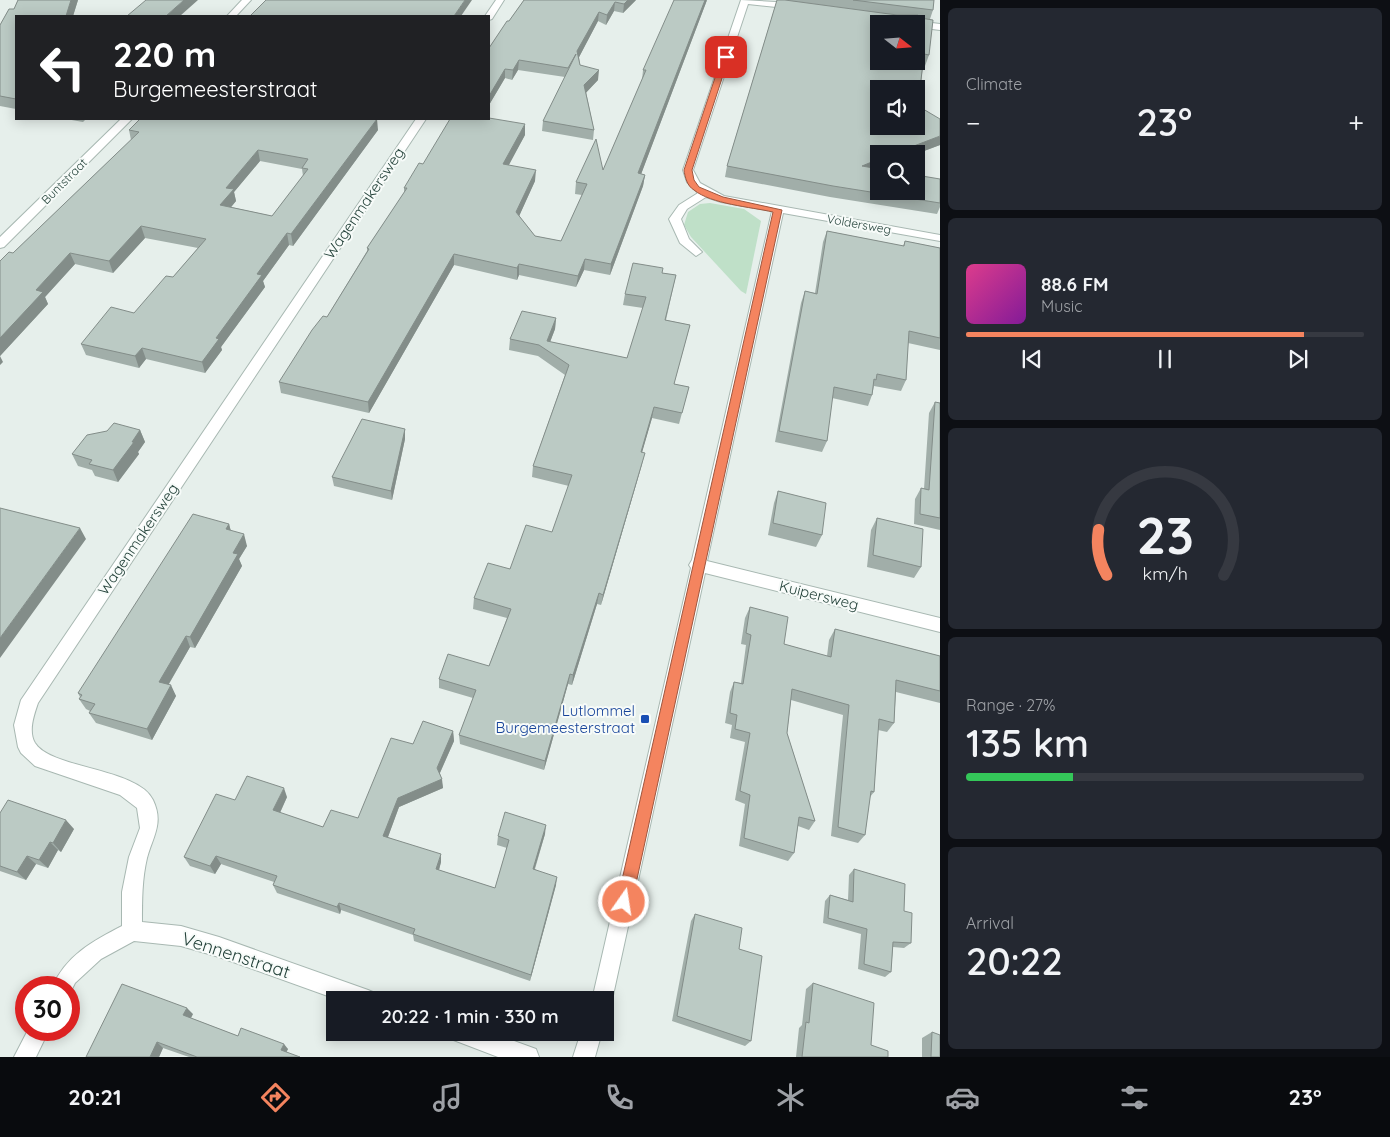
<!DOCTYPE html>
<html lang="en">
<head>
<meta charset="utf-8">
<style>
	body { margin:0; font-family:Quicksand,sans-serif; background:#242831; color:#f1f3f6; height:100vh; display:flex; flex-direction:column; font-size:19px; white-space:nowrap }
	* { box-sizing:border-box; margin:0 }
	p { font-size:16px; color:#9ea1a6 }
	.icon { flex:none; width:28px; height:28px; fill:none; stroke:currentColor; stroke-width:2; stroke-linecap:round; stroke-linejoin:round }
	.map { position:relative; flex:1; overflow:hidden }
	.side { display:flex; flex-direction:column; gap:8px; padding:8px; background:#0d0f14; width:450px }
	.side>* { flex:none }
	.hud { position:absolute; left:15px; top:15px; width:475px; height:105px; border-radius:0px; box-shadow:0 2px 12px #0003; background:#202124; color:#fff; overflow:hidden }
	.needle { width:32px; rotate:107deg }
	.fabs { position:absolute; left:870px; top:15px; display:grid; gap:10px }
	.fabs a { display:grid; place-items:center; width:55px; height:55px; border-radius:0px; background:#171b24; box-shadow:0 2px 12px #0003; font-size:25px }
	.speed { position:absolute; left:15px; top:976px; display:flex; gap:10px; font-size:25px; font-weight:700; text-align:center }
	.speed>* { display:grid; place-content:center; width:65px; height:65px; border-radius:50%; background:#171b24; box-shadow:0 2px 12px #0003; line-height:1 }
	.speed .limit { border:8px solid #d22; background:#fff; color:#111 }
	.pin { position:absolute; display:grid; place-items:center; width:42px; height:42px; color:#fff; margin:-21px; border-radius:10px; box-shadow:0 2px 8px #0006 }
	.me { position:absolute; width:55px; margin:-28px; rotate:13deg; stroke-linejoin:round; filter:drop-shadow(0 0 4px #0008) }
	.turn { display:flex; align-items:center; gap:18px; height:105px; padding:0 15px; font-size:22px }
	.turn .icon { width:65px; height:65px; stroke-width:2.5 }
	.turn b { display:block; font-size:35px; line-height:42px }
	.big { font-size:38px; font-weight:600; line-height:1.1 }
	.side .widget { flex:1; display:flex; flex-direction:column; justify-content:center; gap:8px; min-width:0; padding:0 18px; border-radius:8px; background:#242831 }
	.side .dial { align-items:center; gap:0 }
	.dial svg { height:130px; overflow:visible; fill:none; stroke:#363941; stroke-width:7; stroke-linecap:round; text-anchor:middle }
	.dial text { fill:#f1f3f6; stroke:none }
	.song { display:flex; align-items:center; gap:15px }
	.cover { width:60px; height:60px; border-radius:8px; background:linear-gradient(135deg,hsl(330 70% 55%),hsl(290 70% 35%)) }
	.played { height:5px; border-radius:2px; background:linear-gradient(90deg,#f4845f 85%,#363941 85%) }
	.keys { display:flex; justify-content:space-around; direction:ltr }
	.heat { display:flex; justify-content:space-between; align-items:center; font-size:28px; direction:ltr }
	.charge { height:8px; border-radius:4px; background:linear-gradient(90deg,#34c759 27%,#363941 0) }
	.trip { position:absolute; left:326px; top:991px; width:288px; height:50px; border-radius:0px; background:#171b24; box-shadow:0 2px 12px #0003; font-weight:600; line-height:50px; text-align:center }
	.menu { display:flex; height:80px; justify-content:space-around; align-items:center; background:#090b0e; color:#9ea1a6 }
	.menu .icon { width:35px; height:35px }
	.menu .selected { color:#f4845f }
	.menu b { font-size:22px; color:#f1f3f6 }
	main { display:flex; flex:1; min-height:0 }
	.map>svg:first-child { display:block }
	.green { fill:#bfe0c8 }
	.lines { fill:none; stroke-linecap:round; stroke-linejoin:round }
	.street-casing { stroke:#a8b8b2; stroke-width:2 }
	.street { fill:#fff; fill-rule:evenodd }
	.wall { fill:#a1aea9; fill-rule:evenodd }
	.shaded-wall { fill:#838d89 }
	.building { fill:#bbcac4; stroke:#838d89; fill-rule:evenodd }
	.route { fill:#f4845f; stroke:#9f563e }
	.transit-dot { fill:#1a4fb4; stroke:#f7fbf9; stroke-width:2 }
	.labels { text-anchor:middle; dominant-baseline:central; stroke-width:4; stroke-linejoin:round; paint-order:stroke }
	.far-street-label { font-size:12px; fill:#24423a; stroke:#f7fbf9 }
	.street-label { font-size:15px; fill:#24423a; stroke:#f7fbf9 }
	.transit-label { font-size:15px; fill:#164399; stroke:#f7fbf9; text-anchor:end }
	.near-street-label { font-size:18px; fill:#24423a; stroke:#f7fbf9 }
</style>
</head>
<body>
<main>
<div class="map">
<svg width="940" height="1057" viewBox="0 0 940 1057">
	<rect width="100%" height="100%" fill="#e6efeb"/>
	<path class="green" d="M710,203L744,209L761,221L746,294L741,291L691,237L684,225L688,212L700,204Z"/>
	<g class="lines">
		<defs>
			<path id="street" d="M242,0H251L236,16H227Z
				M496,0H504L492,19L489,20V16H485Z
				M741,0L795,3L799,6L795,9L748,4L693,170L700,183L724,196L940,235V241L783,213L707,561L940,618V632L705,573L612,1000L609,1007L605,1009V1000H592L691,568L689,565L692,560L772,211L721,202L706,197L687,209L681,219L689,239L702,252L696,256L680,243L669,219L679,205L698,193L687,182L683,170Z
				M916,21L940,24V30L916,27V24H912Z
				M121,119H132L4,247L0,248V237Z
				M416,119H426L38,703C34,715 28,731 35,743C51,769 138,768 153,800C164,823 153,836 147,858C142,879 142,900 142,922L181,926L219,937L368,990L375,993L378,1000H339L219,957L181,946L134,941L101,959L75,983L69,995V988H52C65,956 93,941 122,926V892L129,857L140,828L137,808L120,795L35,766L21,753L18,747L14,725L21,700Z
				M28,1030H49L36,1057H14Z
				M448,1032H489L536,1049L539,1057H498L451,1039Z
				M581,1032H602L595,1057H573Z"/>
		</defs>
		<use href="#street" class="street-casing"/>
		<use href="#street" class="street"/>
	</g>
	<path class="wall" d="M18,0H78L73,16H16V109L0,106V25L9,9H14Z
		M524,0H636L623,13L614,11L606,25L598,21L579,57L580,65L598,80L586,92L594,130L593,140L542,131L543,121L565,77L518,70L512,80L505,78L489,105L509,21Z
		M707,0L641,174L645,175L643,186L610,275L584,270L576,287L519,275L517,280L454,265L369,413L281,393L279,382L327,317L367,251V248L404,193V188L423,164L525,135L508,165L535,181L519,216L535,236L561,241L582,195L575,194L576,182L603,170L642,80L643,70Z
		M777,0H934L933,10L930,19L929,55L925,66H923L918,106L940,145L916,154H879V191L940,179V207L937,214L830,197L725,177L727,166Z
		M66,119H86L83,122Z
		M129,130H378L293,246L289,245L263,281L265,287L221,347L222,350L205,373L146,359L139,368L86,355L81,344L134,313L173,277L198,248L145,238L113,273L75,264L45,297L48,304L0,356V261L13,253L131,140ZM260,161L302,169L303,176L272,216L231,207L236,201L234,192Z
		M827,231L903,246L905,241L940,248V350L908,343L906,380L901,391L874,386L872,395L868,406L832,398L827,441L822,452L775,442L801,303L805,291L815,293L823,242Z
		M662,273L676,275L666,320L690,325L674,384L689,387L679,424L652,418L642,452V464L601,605L597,604L572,685L568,684L544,770L460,744L459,735L473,698L439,688V679L489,666L507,618L473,609L474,598L510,569L552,532L569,486L532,477L533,466L565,375L538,356L509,350L510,339L556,318L555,329L550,342L627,358L643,308L623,305L625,294Z
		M935,402L940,403V530L914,524L915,499L921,488L924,489L929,413Z
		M405,429V439L392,500L334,486L332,477Z
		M140,430L145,442L138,452L139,454L118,482L95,476L92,470L78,466L72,454Z
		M778,491L822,535L816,547L768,535L774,503Z
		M877,518L921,567L914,578L867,567L871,530Z
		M229,524L231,531L247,546L239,559L242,566L195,648L190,647L169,684L176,696L152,740L96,723L89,713L90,711L86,709L79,699L80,697L78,693Z
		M750,607L784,644L827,656L829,640L835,629L940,656V703L896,692L894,723L887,732L878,730L874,792L870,797L865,835L858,843L831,836L843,715L791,700L787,733L815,821L809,830L798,826L794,853L788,861L739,846L745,804L735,800L745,742L730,738L732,725L725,723L730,692L734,682L741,683L746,645L741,644L745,618Z
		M453,731L454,741L440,773L443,788L399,807L388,837L441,862L439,870L495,888L507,848L497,845L498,836L545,834L535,869L556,885L530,981L414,941L413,935L341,910L340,914L277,893L273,885L274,882L221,864L215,874L190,866L184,857L235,800L287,797L280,813L323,827L358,818L413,744Z
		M0,813L74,829L61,852L58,850L48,868L36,864L26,880L0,871Z
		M854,869L904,911L911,943L904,948L893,947L891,972L885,977L858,969L861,934L823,923L825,901L830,895L848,900L849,875Z
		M695,914L739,949L751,1041L745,1046L672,1021L691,921Z
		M813,983L871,1045L888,1057H796L799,1028L802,1025L806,989Z
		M193,1014L191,1018L238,1036L288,1049L286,1052L300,1057H189L163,1048L159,1057H86Z
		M932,1032L940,1057H922V1038Z"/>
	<path class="shaded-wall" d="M71,0H78L73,16H66Z
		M184,0H198L180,16H166Z
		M465,0H472L461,16H454Z
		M628,0H636L623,13L624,4Z
		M705,0H707L637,185L638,173Z
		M615,2L614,11L606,25L607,15Z
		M599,12L598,21L577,61V51Z
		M519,60L518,70L512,80L513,70Z
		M505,69V78L489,105V96Z
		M599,70L598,80L584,95V85Z
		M377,119L378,130L293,246L291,234Z
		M525,124V135L503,176V164Z
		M940,136V145L916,154H893Z
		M258,150L260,161L234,192L236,201L223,217L220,205L226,188Z
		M879,159V169L862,166Z
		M536,170L535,181L516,223V212Z
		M645,175L643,186L610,275L611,264Z
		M141,226L145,238L113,273L109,261Z
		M287,233L289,245L263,281L265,287L221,347L222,350L205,373L202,362L216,338L257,274Z
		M70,253L75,264L45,297L48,304L0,356V338L36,290Z
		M454,254V265L369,413L368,402Z
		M585,259L584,270L576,287L578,276Z
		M519,264V275L517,280V268Z
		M556,318L555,329L547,350V341Z
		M142,348L146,359L139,368L135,356Z
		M0,356L3,362L0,365Z
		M654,407L652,418L639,463L641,452Z
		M405,429V439L392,500L391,491Z
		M140,430L145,442L138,452L139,454L118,482L113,470Z
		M645,453L642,464L601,605L603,595Z
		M229,524L232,536L226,529Z
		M80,528L86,539L0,658V638Z
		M244,534L247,546L239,559L242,566L195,648L190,637L233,553Z
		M599,593L597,604L572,685L573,675Z
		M186,636L190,647L164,692L159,682Z
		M570,674L568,684L544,770L545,761Z
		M171,685L176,696L152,740L147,729Z
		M453,731L454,741L438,777L437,768Z
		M442,779L443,788L399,807L385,845L383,836L398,798Z
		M284,788L287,797L277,819L273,810Z
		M66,820L74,829L61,852L53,843Z
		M546,825L545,834L532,877L533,869Z
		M50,842L58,850L48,868L39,860Z
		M441,854V862L437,877L436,869Z
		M27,856L36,864L26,880L17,872Z
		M216,856L221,864L215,874L210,866Z
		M557,877L556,885L530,981L531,975Z
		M339,903L341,910L340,914L337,907Z
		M187,1008L193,1014L189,1021L183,1015Z
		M157,1042L163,1048L159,1057H150Z
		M284,1044L288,1049L285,1055L281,1050Z"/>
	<path class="building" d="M18,0H71L66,16H16V99L0,96V25L9,9H14Z
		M146,0H184L166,16H127Z
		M266,0H465L454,16H250Z
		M524,0H628L624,4L615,2L607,15L599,12L577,51L580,65L599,70L584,85L594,130L543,121L576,54L568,68L519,60L513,70L505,69L489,96V48L507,21H509Z
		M674,0H705L638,173L645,175L611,264L585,259L578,276L519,264L517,268L454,254L368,402L279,382L312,330L323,316L327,317L369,249L367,248L407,188H404L419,163L423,164L450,119H489V118L525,124L503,164L536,170L516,212L535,236L561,241L587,184L576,182L596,139L603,170L646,70H643Z
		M777,0H785L897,15H918L920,18L933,20L929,55L924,54L918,106L940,119V136L893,154H879V159L862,166L879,169V191H916V175L940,179V203L833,186L727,166ZM879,24H916V61H879ZM879,89H916V126H879Z
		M853,0H934L933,10Z
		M140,119H377L291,234L287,233L257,274L262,275L216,338L219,339L202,362L142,348L135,356L81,344L111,307L134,313L166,276L173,277L206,239L141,226L109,261L70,253L36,290L43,292L0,338V261L9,252L13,253L139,132L129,130ZM258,150L308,159L302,168L308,169L272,216L220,205L234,189L226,188Z
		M827,231L904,246L905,241L940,248V338L909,331L906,380L877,374L876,380L874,379L872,395L834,387L827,441L779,431L805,291L817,294Z
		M633,263L663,268L662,273L676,275L665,320L690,325L674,384L689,387L682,413L654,407L641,452L645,453L603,595L599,593L573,675L570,674L545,761L459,735L476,690L439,679L448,654L489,666L511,609L474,598L488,563L510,569L526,525L552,532L572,475L533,466L569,365L539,345L510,339L522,311L556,318L547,341L627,358L646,297L625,294Z
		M935,402L940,403V518L920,514L921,488L929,490Z
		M362,419L405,429L391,491L332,477Z
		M114,423L140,430L132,442H134L113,470L89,464L92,460L72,454L87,435L107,431Z
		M778,491L826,503L822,535L773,523Z
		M0,508L80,528L0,638Z
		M193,514L229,524L226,529L244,534L233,553L238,554L190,637L186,636L159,682L171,685L147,729L89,713L95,704L79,699L82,695L78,693Z
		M877,518L923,529L921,567L873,555Z
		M750,607L788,617L784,644L831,657L835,629L940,656V691L896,680L894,723L879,719L874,792L871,791L865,835L838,827L849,705L792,689L787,733L815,821L799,817L794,853L744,838L750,795L740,791L750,733L735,729L737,715L730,713L734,682L743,684L751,635L746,633Z
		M423,721L453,731L437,768L442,779L398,798L383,836L441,854L436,869L495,888L509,840L498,836L505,812L546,825L533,869L557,877L531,975L413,934L415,929L339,903L337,907L273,885L277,876L216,856L210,866L184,857L216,794L235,800L247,776L284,788L273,810L323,827L331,810L358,818L391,738L413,744Z
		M8,800L66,820L53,843L50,842L39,860L27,856L17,872L0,866V813Z
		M854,869L905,884L904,911L912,913L911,943L893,942L891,972L864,964L867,929L828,918L830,895L853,902Z
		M695,914L742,928L739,949L762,956L751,1041L677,1016Z
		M813,983L874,1003L871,1045L888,1051V1057H802L806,1022L809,1023Z
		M122,984L187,1008L183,1015L238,1036L241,1028L284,1044L281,1050L300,1057H197L157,1042L150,1057H86Z
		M932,1032L940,1035V1057H931Z"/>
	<path class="route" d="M726,55L729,57L692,170L694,180L699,187L723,197L782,210L632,902L629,907L624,909L619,907L617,902L773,212C751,207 711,204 694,190C687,186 685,177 684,170L722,57Z"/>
	<rect class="transit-dot" x="640" y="714" width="10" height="10" rx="2.5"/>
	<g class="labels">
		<g class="far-street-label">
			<text transform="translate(64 181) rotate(-45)">Buntstraat</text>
			<text transform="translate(859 224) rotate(10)">Voldersweg</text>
		</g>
		<g class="street-label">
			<text transform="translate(364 203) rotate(-56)">Wagenmakersweg</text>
			<text transform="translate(138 539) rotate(-56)">Wagenmakersweg</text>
			<text transform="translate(819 595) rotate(14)">Kuipersweg</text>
		</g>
		<g class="transit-label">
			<text x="635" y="710">Lutlommel<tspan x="635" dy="17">Burgemeesterstraat</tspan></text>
		</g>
		<g class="near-street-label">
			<text transform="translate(236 955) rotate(18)">Vennenstraat</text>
		</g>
	</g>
</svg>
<div class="fabs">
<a><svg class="needle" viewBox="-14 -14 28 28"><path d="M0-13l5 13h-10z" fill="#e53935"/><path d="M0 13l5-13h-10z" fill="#9ea1a6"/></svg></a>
<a><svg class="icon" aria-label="sound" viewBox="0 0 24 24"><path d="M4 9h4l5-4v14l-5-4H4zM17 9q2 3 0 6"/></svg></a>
<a><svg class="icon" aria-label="search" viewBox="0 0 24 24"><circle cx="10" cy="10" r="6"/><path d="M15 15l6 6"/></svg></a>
</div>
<div class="speed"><div class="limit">30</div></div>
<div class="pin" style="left:726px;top:57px;background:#d93025"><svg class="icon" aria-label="arrive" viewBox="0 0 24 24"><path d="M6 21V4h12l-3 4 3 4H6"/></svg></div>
<svg class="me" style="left:624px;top:902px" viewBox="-20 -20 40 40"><circle r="17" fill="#f4845f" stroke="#fff" stroke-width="3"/><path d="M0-11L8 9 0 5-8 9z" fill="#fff"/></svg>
<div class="trip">20:22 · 1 min · 330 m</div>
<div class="hud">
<div class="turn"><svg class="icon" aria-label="left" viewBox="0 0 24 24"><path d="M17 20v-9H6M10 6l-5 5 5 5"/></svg><div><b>220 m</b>Burgemeesterstraat</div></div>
</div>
</div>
<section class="side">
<div class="widget"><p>Climate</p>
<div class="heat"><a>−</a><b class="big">23°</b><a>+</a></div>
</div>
<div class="widget">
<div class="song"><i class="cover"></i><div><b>88.6 FM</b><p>Music</p></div></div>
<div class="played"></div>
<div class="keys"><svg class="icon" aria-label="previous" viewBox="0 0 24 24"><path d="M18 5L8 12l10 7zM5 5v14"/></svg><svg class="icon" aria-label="pause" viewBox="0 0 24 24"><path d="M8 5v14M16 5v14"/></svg><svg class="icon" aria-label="next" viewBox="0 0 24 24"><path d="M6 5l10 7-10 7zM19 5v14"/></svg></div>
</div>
<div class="widget dial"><svg viewBox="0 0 100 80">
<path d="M14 69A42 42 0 1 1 86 69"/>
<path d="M14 69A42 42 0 0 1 9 41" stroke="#f4845f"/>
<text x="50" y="56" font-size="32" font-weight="700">23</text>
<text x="50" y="72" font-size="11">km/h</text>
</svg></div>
<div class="widget"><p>Range · 27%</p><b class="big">135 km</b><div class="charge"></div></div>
<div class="widget"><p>Arrival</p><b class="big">20:22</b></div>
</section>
</main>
<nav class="menu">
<b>20:21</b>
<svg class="icon selected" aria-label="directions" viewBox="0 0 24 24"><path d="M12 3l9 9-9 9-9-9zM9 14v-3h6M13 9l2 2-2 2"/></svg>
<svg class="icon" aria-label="music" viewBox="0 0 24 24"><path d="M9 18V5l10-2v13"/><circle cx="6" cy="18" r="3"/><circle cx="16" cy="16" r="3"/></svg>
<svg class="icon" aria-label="phone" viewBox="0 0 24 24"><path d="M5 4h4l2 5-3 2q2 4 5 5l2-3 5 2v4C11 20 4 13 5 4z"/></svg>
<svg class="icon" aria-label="climate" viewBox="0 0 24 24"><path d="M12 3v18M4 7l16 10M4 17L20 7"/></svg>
<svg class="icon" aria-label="car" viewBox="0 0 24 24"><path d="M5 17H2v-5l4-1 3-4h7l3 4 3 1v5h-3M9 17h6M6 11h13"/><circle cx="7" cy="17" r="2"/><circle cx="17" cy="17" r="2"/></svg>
<svg class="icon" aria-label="filters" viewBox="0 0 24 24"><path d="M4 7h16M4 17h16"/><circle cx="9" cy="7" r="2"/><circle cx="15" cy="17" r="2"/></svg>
<b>23°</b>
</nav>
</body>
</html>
